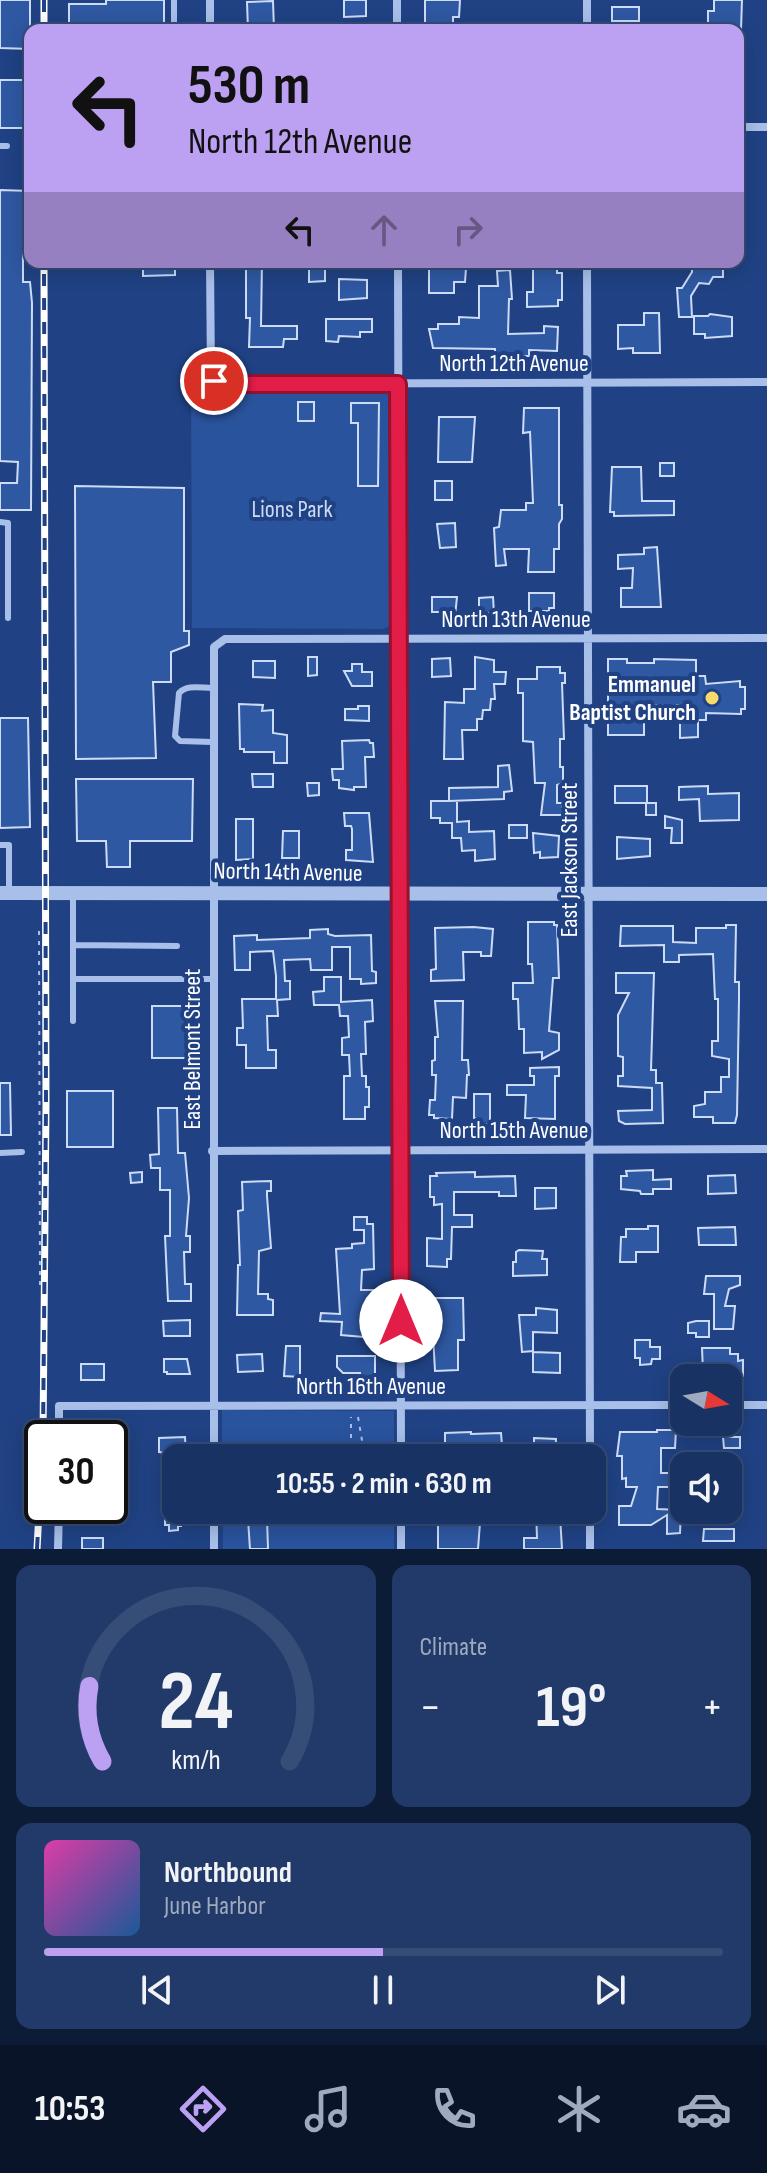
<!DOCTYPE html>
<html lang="en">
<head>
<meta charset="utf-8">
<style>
	body { margin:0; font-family:"Sofia Sans Condensed",sans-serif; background:#213a69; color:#f1f3f6; height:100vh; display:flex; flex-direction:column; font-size:30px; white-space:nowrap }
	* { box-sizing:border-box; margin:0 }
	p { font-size:26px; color:#9faabe }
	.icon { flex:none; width:44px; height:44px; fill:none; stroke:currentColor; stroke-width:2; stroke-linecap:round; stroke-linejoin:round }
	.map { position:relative; height:1549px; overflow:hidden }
	.drawer { display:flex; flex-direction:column; gap:16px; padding:16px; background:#0d1c36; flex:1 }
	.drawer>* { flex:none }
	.banner { position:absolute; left:24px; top:24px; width:720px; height:244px; border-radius:16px; box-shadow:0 4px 20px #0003,0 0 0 2px #364d78; background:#bca0f2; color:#111; overflow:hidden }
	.needle { width:52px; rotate:101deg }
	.controls { position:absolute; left:670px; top:1364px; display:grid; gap:16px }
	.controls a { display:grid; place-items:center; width:72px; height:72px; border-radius:16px; background:#183263; box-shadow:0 4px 20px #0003,0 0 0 2px #364d78; font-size:40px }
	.speed { position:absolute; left:24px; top:1420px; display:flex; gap:16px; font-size:40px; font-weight:700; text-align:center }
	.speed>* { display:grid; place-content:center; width:104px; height:104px; border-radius:50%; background:#183263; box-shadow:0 4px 20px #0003,0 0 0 2px #364d78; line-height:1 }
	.speed .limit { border:4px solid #111; border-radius:12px; background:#fff; color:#111 }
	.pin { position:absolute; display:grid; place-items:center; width:68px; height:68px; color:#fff; margin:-34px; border:4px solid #fff; border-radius:50%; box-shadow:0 2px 8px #0007 }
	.me { position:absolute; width:88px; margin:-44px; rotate:0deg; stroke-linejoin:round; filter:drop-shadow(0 0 6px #0008) }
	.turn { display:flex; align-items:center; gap:28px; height:168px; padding:0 32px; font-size:36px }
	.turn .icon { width:104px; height:104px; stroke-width:2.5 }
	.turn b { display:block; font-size:56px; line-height:68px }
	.lanes { display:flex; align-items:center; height:76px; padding:0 32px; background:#0003; justify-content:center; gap:40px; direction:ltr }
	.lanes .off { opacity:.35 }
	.big { font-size:60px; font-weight:700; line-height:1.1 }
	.drawer .card { flex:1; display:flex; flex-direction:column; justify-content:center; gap:12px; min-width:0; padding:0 28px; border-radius:16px; background:#213a69 }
	.drawer .dial { align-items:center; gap:0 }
	.dial svg { height:208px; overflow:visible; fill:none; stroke:#364d78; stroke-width:7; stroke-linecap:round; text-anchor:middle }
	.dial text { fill:#f1f3f6; stroke:none }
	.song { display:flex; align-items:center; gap:24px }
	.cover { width:96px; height:96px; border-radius:12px; background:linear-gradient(135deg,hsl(320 70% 55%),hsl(210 70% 35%)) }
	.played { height:8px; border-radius:4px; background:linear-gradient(90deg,#bca0f2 50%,#364d78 50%) }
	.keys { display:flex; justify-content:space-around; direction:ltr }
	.heat { display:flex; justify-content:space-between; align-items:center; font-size:44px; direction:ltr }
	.drawer .tiles { flex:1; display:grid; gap:16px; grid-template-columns:1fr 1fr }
	.card:last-child { grid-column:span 2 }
	.trip { position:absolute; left:162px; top:1444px; width:444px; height:80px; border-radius:16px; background:#183263; box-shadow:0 4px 20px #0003,0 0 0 2px #364d78; font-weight:700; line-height:80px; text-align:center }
	.dock { display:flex; height:128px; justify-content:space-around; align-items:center; background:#0a1428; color:#9faabe }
	.dock .icon { width:56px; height:56px }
	.dock .active { color:#bca0f2 }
	.dock b { font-size:36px; color:#f1f3f6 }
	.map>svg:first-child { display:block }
	.green { fill:#2a539d }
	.building { fill:#2f58a2; stroke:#ccdcf7; stroke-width:2 }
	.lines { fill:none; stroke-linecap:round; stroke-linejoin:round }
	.path { stroke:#a8bfe9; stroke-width:2; stroke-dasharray:4 6; stroke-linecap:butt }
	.service { stroke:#a8bfe9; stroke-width:6 }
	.minor { stroke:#a8bfe9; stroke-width:8 }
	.tertiary { stroke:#a8bfe9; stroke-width:14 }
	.rail-casing { stroke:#fff; stroke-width:7 }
	.rail { stroke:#204284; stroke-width:4; stroke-dasharray:12; stroke-linecap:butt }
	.route-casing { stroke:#92132f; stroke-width:20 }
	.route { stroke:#e11d48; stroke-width:14 }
	.poi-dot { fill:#f7db69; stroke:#204284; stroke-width:3 }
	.labels { text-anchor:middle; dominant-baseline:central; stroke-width:8; stroke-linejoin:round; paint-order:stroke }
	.street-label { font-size:24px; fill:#fff; stroke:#204284 }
	.park-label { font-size:24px; fill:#ccdcf7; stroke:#204284 }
	.poi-label { font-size:24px; font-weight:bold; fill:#fff; stroke:#204284; text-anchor:end }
</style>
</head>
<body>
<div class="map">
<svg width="767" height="1549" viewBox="0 0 767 1549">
	<rect width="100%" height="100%" fill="#204284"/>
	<path class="green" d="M383,390L390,391L393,397L391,625L383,629L192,628L191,391Z
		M222,1410L394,1411V1458H222Z
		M223,1510H394V1549H223Z"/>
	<path class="building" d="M0,0H30V49L0,48Z
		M106,0H164V30H69V4H106Z
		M344,0H366V16L344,17Z
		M425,0H460L459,17H453V30H425Z
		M714,0H742L741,30H708V11H714Z
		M273,1L274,30H248L247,2Z
		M612,7H639V21H612Z
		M0,80H30V128H0Z
		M0,190L30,191V241H23V282H30L32,303L31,510H0V483H17L18,462L0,461Z
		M143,262H175V275L143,276Z
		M246,262H262L261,326H297V339H284L283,347H249L250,318H246Z
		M692,262H723V277H713L709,284L699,283L691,296L692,317H679L677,288H682L692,272Z
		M309,265H325V281L309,282Z
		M533,266H557V273H562V300H558V306L527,307V292H533Z
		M429,268H466L465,282H454V293H429Z
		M510,270L512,299H509L508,334L544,333V326L558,327L557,351L529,350V356H495V349L433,348L429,329H438V324H459V317L479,318V286H498L497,271Z
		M339,279L367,280V298L339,300Z
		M644,313H659L660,353H633V348L618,349V325H644Z
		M710,314L732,317V336L705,338V334H694V316H708Z
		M326,319H372V332H360V337L339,336L338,342L326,341Z
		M298,402H314V421H298Z
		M351,403H379L378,486H358V423H351Z
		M524,408H559V505H562V519L559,524V549H554V572H528L529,549H504L506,565L496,566L494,528L499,527L501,510H526V503H533L530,432L523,433Z
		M439,417H475L472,462H438Z
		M660,463H674V476H660Z
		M612,467H641L642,501H674V515L614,516V512H610Z
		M435,481H452V500H435Z
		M75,486L184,488V631H189V645L171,652V682H153L156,758L76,759Z
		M455,523L456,547L440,548L437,524Z
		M657,547L661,607H621V588H632L633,568L618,569V555L644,554V548Z
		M529,593H554V608H549V611H529Z
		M432,597H457L455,616H440V612H432Z
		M493,597L494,613H479V598Z
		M308,657H317V675L308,676Z
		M475,657L494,660V672H506L505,684H494L495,699H491L490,710H483L482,719H477V730H462L463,759H444L445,702L464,703V689H475Z
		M450,658L451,676L432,677V659Z
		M608,659H627V663H654V659L696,660V676H705L706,684L740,681V687H745V709H741V714L706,713V720H698V737L680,738V705H644V735H608Z
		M253,661H275V678L253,677Z
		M352,664H362V672H372V686H352L344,671H352Z
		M537,667H560V673H565V683H562L564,739H560V767H563V783L557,785V803H562V815H541L545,783H535L533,742L523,741V693H518V679H537Z
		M239,704L263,705L262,711L273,710V733L287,735V763H274V752H244V749H240Z
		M358,706H369V721L345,720V709H358Z
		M0,718H28L30,827L0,828Z
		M369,740L370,743H373L374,757H365L366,787H354V790L339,788V780H333L332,769H343L342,741Z
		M509,765L512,791L504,792V799L449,801V788L498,787V766Z
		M252,774H273V787H253Z
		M76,779H193L192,841H130V867H107L106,841H77Z
		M307,783H319V795L308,796Z
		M615,786H647V803H656V815H646V803H615Z
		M708,786V794L739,793V820L700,821L699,799L679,800V787Z
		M431,801H457V822L469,821V832L494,831L495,859L475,861V850L462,851L461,838H452V823H440V818H431Z
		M344,813H369L373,862L346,860V850H352V829L351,826H345Z
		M665,816L682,820V843H671L672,828H665Z
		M236,819H253V859L236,860Z
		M509,825H527V838H509Z
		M283,831H299V858H282Z
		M533,833L559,836L558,857L540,858V852L534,853Z
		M617,837L650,839V856L617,859Z
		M528,922H554V925H557L559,978H553L549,1031L559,1033V1050L542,1059V1052L524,1053V1029H519L518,999H513V983H533L532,964H528Z
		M726,925H736L735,982H739V999L737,1115L735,1123H713V1117H694V1106L705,1104V1092H721V1077H729V1059L712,1056V1041H718V999H715L713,954L679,955V962H664V945L620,946L621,926H673V942L696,943V928H726Z
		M474,927L493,929L491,956H481V952H463L464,980L431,981V970L436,969L435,928Z
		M328,929V934L335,936L371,935L372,971L376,972V983L361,984V979H350V947H332V970H311L310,959L284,960L285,981H290V999L277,1000L278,1016H267L268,1050H276V1068H246V1045H237V1028H243L242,999H276V976L273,951L250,952V970H235L234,936L257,935V940L310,938V930Z
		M616,973H654L651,1070H656V1083H662L663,1123L625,1124L619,1121L618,1111L652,1110V1088L618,1086V1076H623V1057L618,1056V1015L629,993H616Z
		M324,977H341V1002L372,1000L373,1021L365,1022L366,1054H361L362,1076H366V1087H369V1107H365V1119H344V1076H350L349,1055H342V1038L349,1037L348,1016H340L339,1005H314L313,992L324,991Z
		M435,1001H463L462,1060H468L469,1075H467L466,1098L453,1097L452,1119L434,1118V1115H429L430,1100H435L436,1075H432V1061L435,1060V1037H438Z
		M152,1006H189V1058H152Z
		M559,1067V1076H555V1119L525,1118L526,1095H507V1085H534V1076H530V1068Z
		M0,1083H10L11,1135H0Z
		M67,1091H113V1147H67Z
		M474,1094H490V1124H479V1118H474Z
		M158,1108H177L178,1153H185L189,1198L186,1236H190V1252H184L185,1284H191V1301H168L165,1236H170V1190H160V1168H151L150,1155L159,1154Z
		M653,1170V1180L671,1179V1189H653V1194H641L640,1191L621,1189V1176H627L626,1171Z
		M142,1172V1182L131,1183L130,1173Z
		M475,1172V1177L515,1176L516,1196H499V1192H454V1215H472V1227H452L451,1259H447V1267L427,1266V1238L442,1239V1204L434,1205V1197H430V1176H437L436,1173Z
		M735,1175L736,1193L708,1194V1176Z
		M271,1181V1191H267V1196L271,1248L259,1251L258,1294H268V1299L273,1300V1315H237L238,1265H240L238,1211L243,1210L242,1182Z
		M535,1188H556V1208L535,1209Z
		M354,1217H367V1224H373L374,1269L362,1270L361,1290H374L375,1338L341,1335L342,1322L320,1321L321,1313L340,1314L336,1249L352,1248V1244L364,1243V1230H354Z
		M648,1226H658V1252H636V1262H620L621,1237H626V1229H648Z
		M735,1227L736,1245H699L698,1228Z
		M519,1250L543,1251L542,1259H547V1275L513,1276V1262H516V1252Z
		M706,1276H740V1285L729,1289L725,1306H735L733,1329H714V1294H704Z
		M431,1298H463L464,1340H458V1370L435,1371Z
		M536,1308L557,1310V1333L533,1332V1351L522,1352L519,1315H536Z
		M190,1320V1336H164L163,1321Z
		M696,1321H709V1337H696V1333H688V1323Z
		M635,1340H650V1347H660V1359H652L651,1364L640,1365V1358H635Z
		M286,1346H300V1377L284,1376Z
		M702,1348H730V1354H738V1361L743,1360V1376H725V1374H718V1371H703Z
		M533,1352L560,1353V1373L533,1372Z
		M262,1354L263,1371L238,1372L237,1355Z
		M337,1356H375V1380H360V1373H343L337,1367Z
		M164,1359H187L190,1374H167V1372H164Z
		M81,1364H104V1380H81Z
		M657,1430H676L675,1448H661V1473H675V1487H658L657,1509L681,1510L680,1533L667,1534V1515L651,1525H619V1506H631L637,1487H626V1478L622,1479V1456H617L620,1432H657Z
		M471,1432V1434L501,1433L502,1445L490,1446V1457L451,1458V1446L445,1447V1433Z
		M185,1437L186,1455L159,1452V1438Z
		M723,1437H740V1448H724Z
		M534,1438L556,1439L555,1457L534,1456Z
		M165,1475H176V1492H165Z
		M728,1494H738V1510L728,1509Z
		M169,1502H176V1510L181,1514V1526H178V1530L169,1531V1525H165V1514H169Z
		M536,1510H556V1515H560L562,1549H524V1538H537Z
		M267,1518L268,1549H250L248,1519Z
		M438,1523H480L478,1549H438Z
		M704,1529H734V1541H703Z
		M82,1538H103V1549H82Z"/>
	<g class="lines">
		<path class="path" d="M39,931L40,1286
			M358,1417L365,1458
			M351,1438V1417"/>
		<path class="service" d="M174,0V30
			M0,146H7
			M0,522L8,523V618
			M212,688C201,688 187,684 179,693L175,736L180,741L212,742
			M0,845H9V893
			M73,893V1021
			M73,945L177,946
			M73,979H212
			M0,1153L22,1152"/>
		<path class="minor" d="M210,0V30
			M397,0V30
			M587,0V30
			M738,127H767
			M210,262L211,376L219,384L767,382
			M398,262L401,1458
			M587,262L590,1458
			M212,1151L767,1149
			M728,1405H767
			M59,1438V1406L684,1405
			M214,1458V647L225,639L767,638
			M214,1510V1549
			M401,1510V1549
			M590,1510V1549
			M58,1549L59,1506"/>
		<path class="tertiary" d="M0,893L767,894"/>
		<defs>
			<path id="rail" d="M44,0V30
				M43,1438L46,1105L44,262
				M37,1549L42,1456"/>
		</defs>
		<use href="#rail" class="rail-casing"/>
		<use href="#rail" class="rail"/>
	</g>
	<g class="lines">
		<defs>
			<path id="route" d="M214,381L219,384H398L401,1321"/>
		</defs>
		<use href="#route" class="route-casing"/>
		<use href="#route" class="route"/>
	</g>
	<circle class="poi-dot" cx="712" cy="698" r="8"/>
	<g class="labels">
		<g class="street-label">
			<text x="514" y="363">North 12th Avenue</text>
			<text x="516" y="619">North 13th Avenue</text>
			<text transform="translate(569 860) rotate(-90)">East Jackson Street</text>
			<text transform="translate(288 872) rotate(1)">North 14th Avenue</text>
			<text transform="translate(192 1049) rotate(-90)">East Belmont Street</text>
			<text x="514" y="1130">North 15th Avenue</text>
			<text x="371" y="1386">North 16th Avenue</text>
		</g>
		<g class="park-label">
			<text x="292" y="509">Lions Park</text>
		</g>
		<g class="poi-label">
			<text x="696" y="684">Emmanuel<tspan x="696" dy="28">Baptist Church</tspan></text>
		</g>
	</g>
</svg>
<div class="controls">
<a><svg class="needle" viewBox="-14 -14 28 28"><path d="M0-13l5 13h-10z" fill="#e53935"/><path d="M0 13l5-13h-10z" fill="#9faabe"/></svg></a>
<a><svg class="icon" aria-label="sound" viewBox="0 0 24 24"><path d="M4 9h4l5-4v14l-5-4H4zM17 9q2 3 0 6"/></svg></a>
</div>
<div class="speed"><div class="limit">30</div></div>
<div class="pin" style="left:214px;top:381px;background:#d93025"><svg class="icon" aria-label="arrive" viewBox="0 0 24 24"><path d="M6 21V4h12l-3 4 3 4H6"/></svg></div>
<svg class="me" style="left:401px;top:1321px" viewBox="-20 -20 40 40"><circle r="19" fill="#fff"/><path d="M0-13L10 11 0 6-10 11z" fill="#e11d48"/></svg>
<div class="trip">10:55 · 2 min · 630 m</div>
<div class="banner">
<div class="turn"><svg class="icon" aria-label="left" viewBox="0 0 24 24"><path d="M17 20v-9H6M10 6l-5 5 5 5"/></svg><div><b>530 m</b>North 12th Avenue</div></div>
<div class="lanes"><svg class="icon" aria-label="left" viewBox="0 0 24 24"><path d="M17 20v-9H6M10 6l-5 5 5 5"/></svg><svg class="icon off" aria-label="ahead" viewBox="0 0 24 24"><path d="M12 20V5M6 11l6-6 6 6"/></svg><svg class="icon off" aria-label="right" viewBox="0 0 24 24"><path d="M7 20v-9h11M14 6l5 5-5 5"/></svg></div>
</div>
</div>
<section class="drawer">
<div class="tiles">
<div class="card dial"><svg viewBox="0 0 100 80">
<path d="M14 69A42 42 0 1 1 86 69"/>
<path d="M14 69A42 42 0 0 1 9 40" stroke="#bca0f2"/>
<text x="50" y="56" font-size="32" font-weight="700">24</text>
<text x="50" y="72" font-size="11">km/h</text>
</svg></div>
<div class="card"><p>Climate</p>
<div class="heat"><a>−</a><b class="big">19°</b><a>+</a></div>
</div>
<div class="card">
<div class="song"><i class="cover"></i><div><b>Northbound</b><p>June Harbor</p></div></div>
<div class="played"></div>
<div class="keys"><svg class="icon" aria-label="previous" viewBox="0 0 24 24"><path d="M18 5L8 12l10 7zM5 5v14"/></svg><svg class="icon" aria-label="pause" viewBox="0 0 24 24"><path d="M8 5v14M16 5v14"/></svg><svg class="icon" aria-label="next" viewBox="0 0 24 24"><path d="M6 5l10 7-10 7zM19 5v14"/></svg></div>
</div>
</div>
</section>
<nav class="dock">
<b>10:53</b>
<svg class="icon active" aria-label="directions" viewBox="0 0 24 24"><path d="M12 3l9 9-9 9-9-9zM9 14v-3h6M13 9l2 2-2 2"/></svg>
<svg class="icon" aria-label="music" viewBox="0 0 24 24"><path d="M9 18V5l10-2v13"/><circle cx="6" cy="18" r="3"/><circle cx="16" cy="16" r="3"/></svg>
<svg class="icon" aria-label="phone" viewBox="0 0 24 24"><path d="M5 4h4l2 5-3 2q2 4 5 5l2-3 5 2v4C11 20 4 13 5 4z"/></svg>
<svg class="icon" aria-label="climate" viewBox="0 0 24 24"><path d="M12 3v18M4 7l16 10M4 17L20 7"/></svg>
<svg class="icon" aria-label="car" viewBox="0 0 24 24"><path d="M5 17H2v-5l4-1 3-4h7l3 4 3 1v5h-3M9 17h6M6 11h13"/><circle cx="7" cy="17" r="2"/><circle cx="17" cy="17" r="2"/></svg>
</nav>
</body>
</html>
